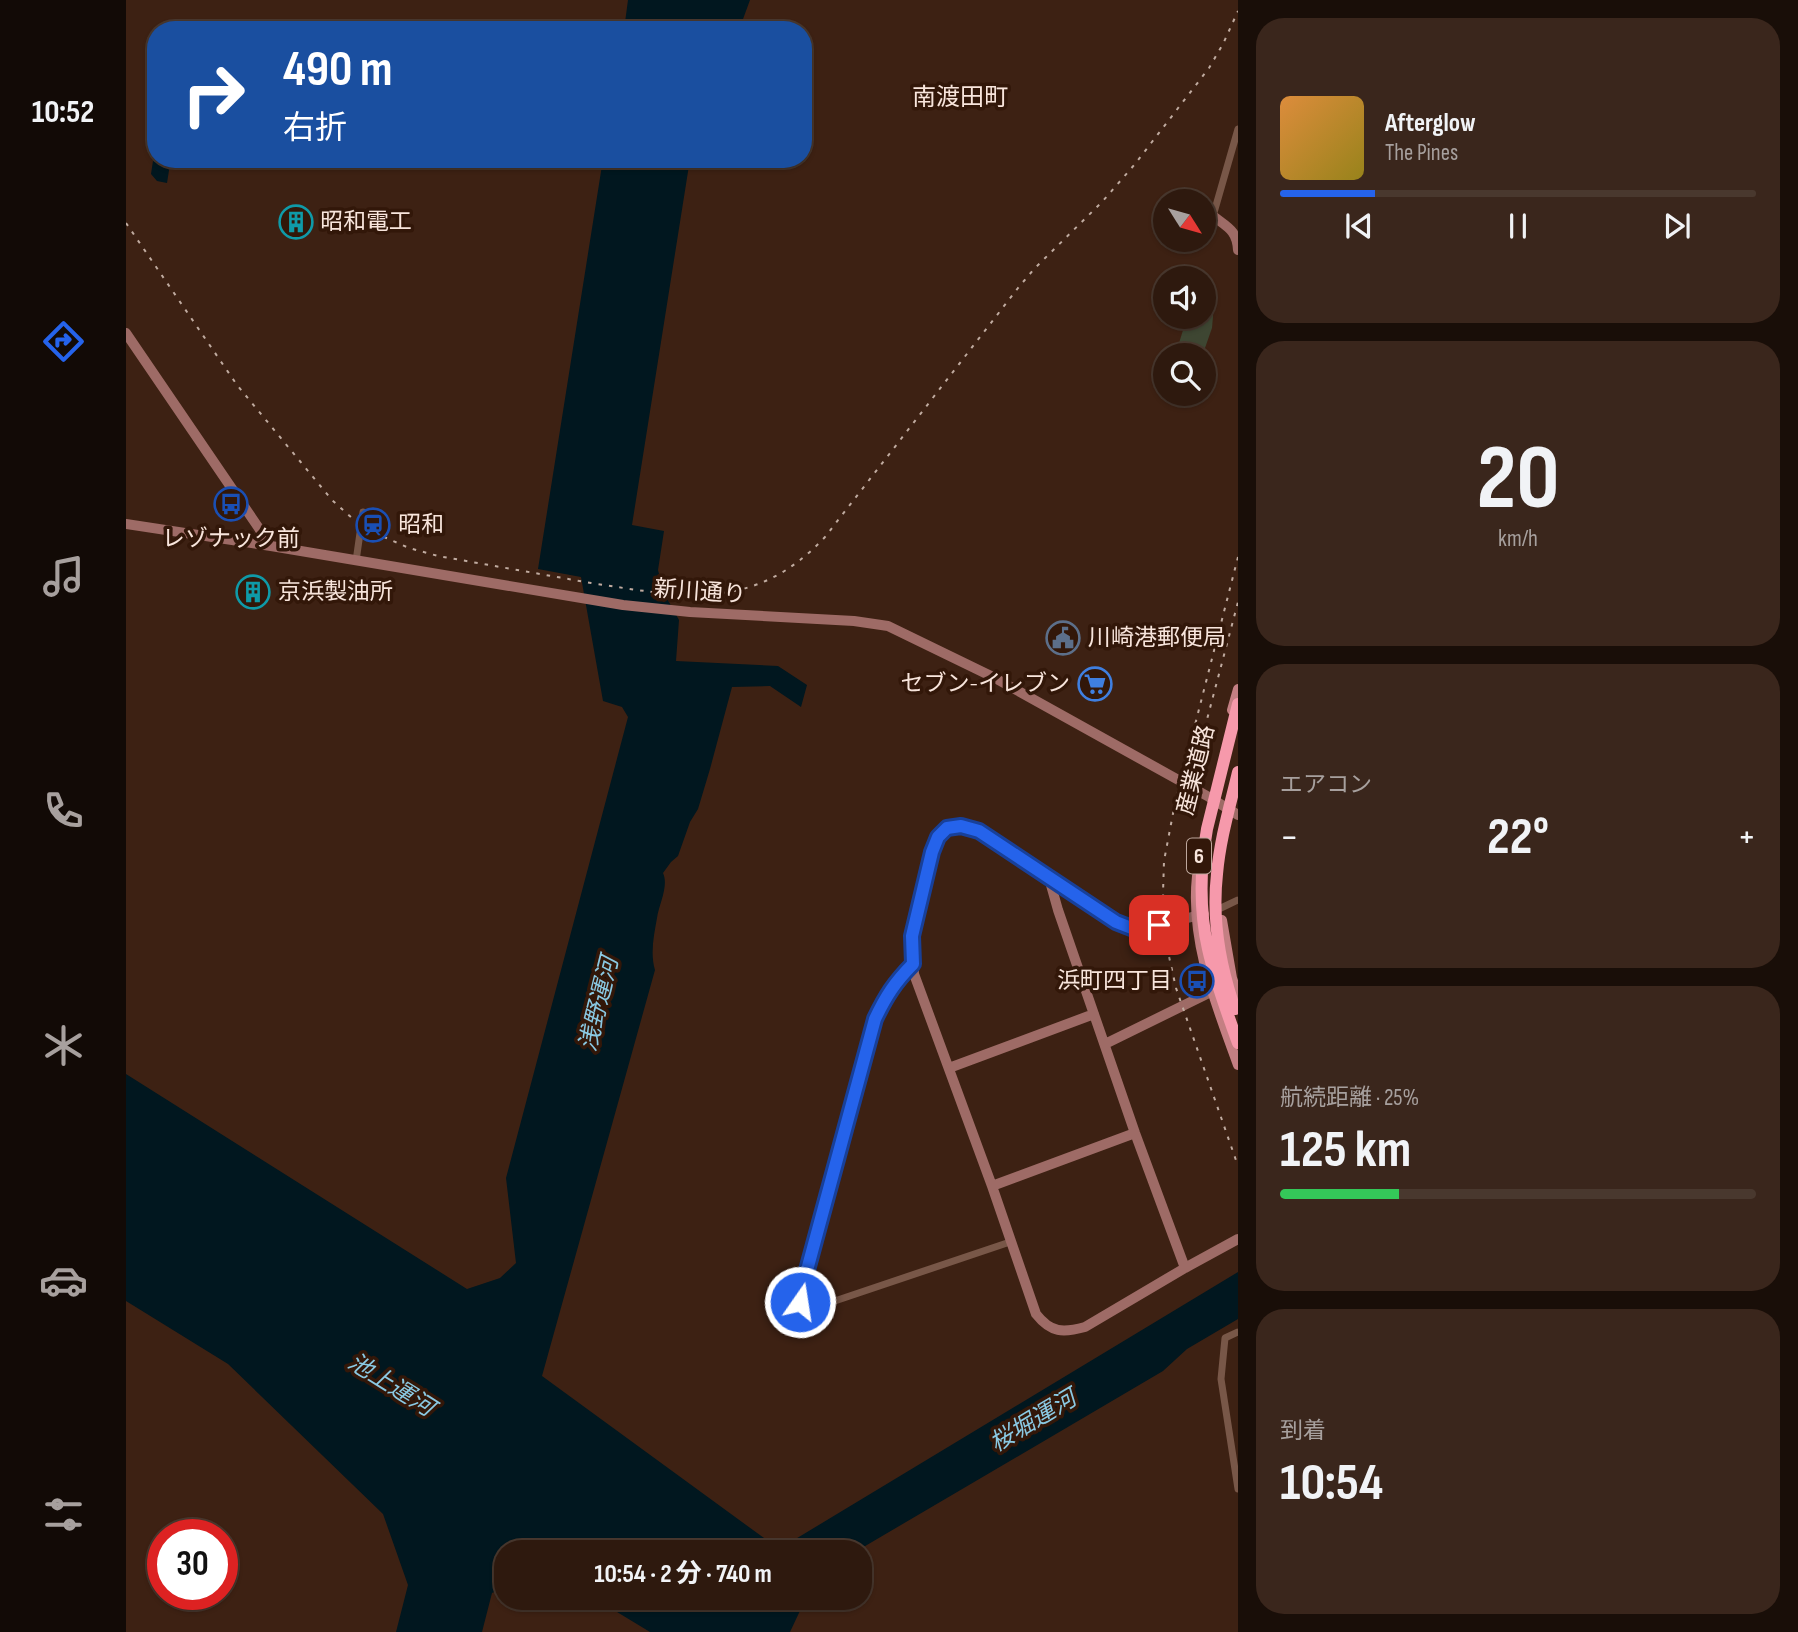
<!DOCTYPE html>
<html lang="ja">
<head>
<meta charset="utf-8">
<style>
	body { margin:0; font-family:"Sofia Sans Condensed","Noto Sans JP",sans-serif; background:#3a261c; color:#f1f3f6; height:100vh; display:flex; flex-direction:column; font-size:26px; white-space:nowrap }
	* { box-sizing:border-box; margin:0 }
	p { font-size:23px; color:#a7a09e }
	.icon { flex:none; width:38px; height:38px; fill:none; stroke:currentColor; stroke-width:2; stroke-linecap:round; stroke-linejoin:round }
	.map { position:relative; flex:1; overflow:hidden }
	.details { display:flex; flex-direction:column; gap:18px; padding:18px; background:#190e08; width:560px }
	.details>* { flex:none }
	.hud { position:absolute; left:21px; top:21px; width:665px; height:147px; border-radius:28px; box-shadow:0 2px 5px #0004,0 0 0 2px #49382e; background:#1a4fa0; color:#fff; overflow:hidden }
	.needle { width:46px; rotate:127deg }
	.controls { position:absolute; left:1027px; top:189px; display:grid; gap:14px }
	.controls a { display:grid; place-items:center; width:63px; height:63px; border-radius:50%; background:#2e190e; box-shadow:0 2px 5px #0004,0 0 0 2px #49382e; font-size:35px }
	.speed { position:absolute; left:21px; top:1519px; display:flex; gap:14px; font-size:35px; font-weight:700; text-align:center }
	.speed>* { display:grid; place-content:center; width:91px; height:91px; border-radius:50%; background:#2e190e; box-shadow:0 2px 5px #0004,0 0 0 2px #49382e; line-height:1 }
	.speed .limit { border:10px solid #d22; background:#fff; color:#111 }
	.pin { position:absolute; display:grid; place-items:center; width:60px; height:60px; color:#fff; margin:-30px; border-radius:14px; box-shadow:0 4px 10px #0006 }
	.me { position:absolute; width:77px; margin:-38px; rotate:13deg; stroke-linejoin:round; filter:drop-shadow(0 0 5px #0008) }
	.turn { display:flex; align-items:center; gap:24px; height:147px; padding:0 21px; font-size:32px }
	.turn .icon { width:91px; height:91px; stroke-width:2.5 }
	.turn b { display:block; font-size:49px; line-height:60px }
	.big { font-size:52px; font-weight:700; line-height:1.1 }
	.details .card { flex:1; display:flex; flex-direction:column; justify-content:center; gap:10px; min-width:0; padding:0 24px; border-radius:28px; background:#3a261c }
	.details .dial { align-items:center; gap:0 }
	.dial b { font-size:91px; line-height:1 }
	.song { display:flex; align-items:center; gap:21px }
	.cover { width:84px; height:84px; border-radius:10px; background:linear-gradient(135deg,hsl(30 70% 55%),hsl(50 70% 35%)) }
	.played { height:7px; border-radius:4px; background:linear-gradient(90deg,#2563eb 20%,#49382e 20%) }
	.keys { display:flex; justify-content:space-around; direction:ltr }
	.heat { display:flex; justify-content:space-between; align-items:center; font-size:38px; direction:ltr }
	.charge { height:10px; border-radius:5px; background:linear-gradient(90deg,#34c759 25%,#49382e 0) }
	.trip { position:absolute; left:368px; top:1540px; width:378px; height:70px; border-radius:28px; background:#2e190e; box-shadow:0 2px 5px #0004,0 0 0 2px #49382e; font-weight:700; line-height:70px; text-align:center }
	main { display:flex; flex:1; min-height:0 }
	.dock { display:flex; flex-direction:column; width:126px; justify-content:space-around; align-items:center; background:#120a06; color:#a7a09e }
	.dock .icon { width:49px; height:49px }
	.dock .active { color:#2563eb }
	.dock b { font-size:32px; color:#f1f3f6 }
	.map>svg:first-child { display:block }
	.grass { fill:#3e4632 }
	.water { fill:#01171f }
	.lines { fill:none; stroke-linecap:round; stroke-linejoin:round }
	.street { stroke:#785748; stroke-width:7 }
	.secondary { stroke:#9e6b66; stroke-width:10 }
	.primary { stroke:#c47f83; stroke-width:10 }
	.highway { stroke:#f699ab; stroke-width:12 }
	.rail { stroke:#c0aba0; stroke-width:2; stroke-dasharray:3.5 7; stroke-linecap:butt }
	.route-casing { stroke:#184099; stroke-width:18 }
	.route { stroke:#2563eb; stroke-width:12 }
	.labels { text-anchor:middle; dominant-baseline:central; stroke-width:7; stroke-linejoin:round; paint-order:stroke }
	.shield { fill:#321709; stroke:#bda79d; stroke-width:2 }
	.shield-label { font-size:21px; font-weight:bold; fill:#f8e5dc }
	.poi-label { font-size:23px; fill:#f8e5dc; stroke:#321709; text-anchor:start }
	.street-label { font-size:23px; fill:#f8e5dc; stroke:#321709 }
	.neighbourhood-label { font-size:24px; fill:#f8e5dc; stroke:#321709 }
	.water-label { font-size:24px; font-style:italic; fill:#8ac9e3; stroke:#321709 }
</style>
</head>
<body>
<main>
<nav class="dock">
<b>10:52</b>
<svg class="icon active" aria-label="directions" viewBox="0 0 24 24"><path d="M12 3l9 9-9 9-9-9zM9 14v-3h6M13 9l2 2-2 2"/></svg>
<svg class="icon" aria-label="music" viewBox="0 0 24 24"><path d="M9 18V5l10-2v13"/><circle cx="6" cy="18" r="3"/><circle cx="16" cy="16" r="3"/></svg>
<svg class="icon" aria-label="phone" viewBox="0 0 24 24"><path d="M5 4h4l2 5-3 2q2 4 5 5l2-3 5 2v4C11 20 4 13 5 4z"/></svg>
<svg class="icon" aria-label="climate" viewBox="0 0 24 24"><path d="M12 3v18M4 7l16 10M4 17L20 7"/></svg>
<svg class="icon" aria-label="car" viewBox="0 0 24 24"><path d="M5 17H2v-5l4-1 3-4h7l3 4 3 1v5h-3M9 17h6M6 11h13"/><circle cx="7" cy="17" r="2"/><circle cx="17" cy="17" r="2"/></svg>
<svg class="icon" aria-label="filters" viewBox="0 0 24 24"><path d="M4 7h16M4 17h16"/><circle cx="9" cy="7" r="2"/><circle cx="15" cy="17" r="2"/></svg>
</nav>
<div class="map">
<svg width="1112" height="1632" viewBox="0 0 1112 1632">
	<rect width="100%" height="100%" fill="#3d2113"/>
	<path class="grass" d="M1078,289L1089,293L1086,328L1079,348L1078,362V355H1056L1050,353L1061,317H1078Z"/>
	<path class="water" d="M502,0H624L613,30H498Z
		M477,159H564L506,525L538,531L532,570L538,593L553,620L550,661L652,666L681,685L675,707L644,686L606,687L584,769L572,809L564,822L552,856L545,862L537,873C543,886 533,904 531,918C528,935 524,953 529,970L416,1376L653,1549L1112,1272V1319L1061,1349L1037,1371L729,1552H380V1587L366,1593L356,1632H270L282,1585L257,1514L102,1364L0,1301V1074L341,1289L374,1278L390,1263L380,1178L502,717L496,707L477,701L455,577L412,569Z
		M27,161L44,164L41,183L31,181L25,174Z
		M468,1598H680L664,1632H524Z"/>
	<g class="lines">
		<path class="street" d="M1078,240L1087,216L1112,129
			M230,561L237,512
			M1095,908L1112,900
			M787,964C769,982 760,996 749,1019L674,1296V1302L679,1308L685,1309L884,1242
			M1112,1332L1099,1338L1095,1379L1112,1489"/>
		<path class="secondary" d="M1087,216C1101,227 1111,230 1112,250
			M0,333L145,546
			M0,524L145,546L497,605L564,612L728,621L762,626L867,677L1083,797L1112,815
			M923,878L932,910L1009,1133L1059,1268
			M1078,914L1033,925L1008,929L990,922L853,831L835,826L821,828L812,837L806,852L786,936L788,974L866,1186L910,1314C925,1333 937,1333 959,1327L1059,1268L1112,1239
			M979,1044L1091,989
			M823,1068L968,1014
			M866,1186L1009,1133"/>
		<path class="primary" d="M1106,710L1112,689
			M1071,876C1064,942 1090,1004 1112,1065
			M1096,920L1106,978L1112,996"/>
		<path class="highway" d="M1112,704L1081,829C1074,869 1073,909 1082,949C1089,981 1101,1012 1112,1043
			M1109,1009C1094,966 1086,919 1091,874C1094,839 1104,806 1112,772"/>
		<path class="rail" d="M0,223L111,385L206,500L227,519L249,533L283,548L312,556C363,565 414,574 465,583C557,597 628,613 699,537L892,288L908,269L976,202L1009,164L1083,68L1097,44L1112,11
			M1112,557L1049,803L1038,861L1037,893L1040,943L1050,988L1112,1166
			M1060,799L1112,602"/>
	</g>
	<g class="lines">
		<defs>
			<path id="route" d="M674,1302V1296L749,1019C760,996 769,982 787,964L786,936L806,852L812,837L821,828L835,826L853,831L990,922L1008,929L1033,925"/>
		</defs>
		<use href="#route" class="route-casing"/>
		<use href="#route" class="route"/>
	</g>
	<defs>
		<symbol id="building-ring" viewBox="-11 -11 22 22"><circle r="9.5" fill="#321709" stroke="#0f9aa8" stroke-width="1.5"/><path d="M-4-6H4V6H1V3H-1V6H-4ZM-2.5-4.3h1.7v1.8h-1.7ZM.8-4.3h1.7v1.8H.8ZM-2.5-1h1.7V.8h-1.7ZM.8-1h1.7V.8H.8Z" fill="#0f9aa8"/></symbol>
		<symbol id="bus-ring" viewBox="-11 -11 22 22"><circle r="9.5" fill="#321709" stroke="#1a4fb4" stroke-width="1.5"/><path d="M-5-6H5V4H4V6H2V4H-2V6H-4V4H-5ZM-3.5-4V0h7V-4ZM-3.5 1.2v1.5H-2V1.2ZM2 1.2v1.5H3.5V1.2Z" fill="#1a4fb4"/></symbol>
		<symbol id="station-ring" viewBox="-11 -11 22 22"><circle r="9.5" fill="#321709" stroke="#1a4fb4" stroke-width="1.5"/><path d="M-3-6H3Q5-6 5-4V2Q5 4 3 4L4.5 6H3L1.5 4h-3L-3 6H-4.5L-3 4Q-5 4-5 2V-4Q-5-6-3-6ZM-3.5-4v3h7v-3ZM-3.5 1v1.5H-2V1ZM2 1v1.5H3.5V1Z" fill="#1a4fb4"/></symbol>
		<symbol id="civic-ring" viewBox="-11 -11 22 22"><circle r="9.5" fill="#321709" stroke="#5c6f8a" stroke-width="1.5"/><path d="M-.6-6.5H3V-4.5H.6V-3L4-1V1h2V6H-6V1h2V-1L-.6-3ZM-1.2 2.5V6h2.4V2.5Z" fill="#5c6f8a"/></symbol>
		<symbol id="supermarket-ring" viewBox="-11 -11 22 22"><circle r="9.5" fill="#321709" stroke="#3f7fe0" stroke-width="1.5"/><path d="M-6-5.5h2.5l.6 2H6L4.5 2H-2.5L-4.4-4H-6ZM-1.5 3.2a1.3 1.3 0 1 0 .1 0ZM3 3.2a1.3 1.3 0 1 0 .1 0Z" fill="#3f7fe0"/></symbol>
	</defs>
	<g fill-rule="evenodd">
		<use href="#building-ring" x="151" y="203" width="38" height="38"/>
		<use href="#bus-ring" x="86" y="485" width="38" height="38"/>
		<use href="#station-ring" x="228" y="506" width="38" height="38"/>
		<use href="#building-ring" x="108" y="573" width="38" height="38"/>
		<use href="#civic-ring" x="918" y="619" width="38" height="38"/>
		<use href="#supermarket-ring" x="950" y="665" width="38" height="38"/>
		<use href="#bus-ring" x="1052" y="962" width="38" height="38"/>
	</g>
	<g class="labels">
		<rect class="shield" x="1061" y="838.5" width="24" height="35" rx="5"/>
		<g class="shield-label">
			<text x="1073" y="856">6</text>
		</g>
		<g class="poi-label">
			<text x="194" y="222">昭和電工</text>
			<text x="272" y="525">昭和</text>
			<text x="105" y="539" text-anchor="middle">レゾナック前</text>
			<text x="152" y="592">京浜製油所</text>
			<text x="962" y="638">川崎港郵便局</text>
			<text x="944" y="684" text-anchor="end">セブン-イレブン</text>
			<text x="1046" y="981" text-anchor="end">浜町四丁目</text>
		</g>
		<g class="street-label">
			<text transform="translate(574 592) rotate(4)">新川通り</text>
			<text transform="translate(1070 770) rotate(-76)">産業道路</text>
		</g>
		<g class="neighbourhood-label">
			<text x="834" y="97">南渡田町</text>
		</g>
		<g class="water-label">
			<text transform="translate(473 1004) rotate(-76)">浅野運河</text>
			<text transform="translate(265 1385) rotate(32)">池上運河</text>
			<text transform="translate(907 1421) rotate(-31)">桜堀運河</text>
		</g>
	</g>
</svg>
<div class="controls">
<a><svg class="needle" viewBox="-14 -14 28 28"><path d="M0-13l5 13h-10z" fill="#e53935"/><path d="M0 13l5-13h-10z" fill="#a7a09e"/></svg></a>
<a><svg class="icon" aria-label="sound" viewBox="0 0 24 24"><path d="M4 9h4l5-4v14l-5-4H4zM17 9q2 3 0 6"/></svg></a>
<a><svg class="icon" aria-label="search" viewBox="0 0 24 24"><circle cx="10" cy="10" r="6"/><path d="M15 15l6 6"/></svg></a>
</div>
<div class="speed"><div class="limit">30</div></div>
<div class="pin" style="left:1033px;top:925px;background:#d93025"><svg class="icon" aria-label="arrive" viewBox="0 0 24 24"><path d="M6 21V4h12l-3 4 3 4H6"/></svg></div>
<svg class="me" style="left:674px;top:1302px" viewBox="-20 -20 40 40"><circle r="17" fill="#2563eb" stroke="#fff" stroke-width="3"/><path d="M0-11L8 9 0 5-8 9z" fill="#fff"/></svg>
<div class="trip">10:54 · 2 分 · 740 m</div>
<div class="hud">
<div class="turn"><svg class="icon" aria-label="right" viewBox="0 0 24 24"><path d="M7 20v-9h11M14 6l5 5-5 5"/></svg><div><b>490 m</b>右折</div></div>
</div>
</div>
<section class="details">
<div class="card">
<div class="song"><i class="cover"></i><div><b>Afterglow</b><p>The Pines</p></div></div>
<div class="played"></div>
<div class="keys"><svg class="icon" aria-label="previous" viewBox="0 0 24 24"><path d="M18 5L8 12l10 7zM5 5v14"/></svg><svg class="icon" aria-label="pause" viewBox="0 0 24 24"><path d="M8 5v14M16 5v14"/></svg><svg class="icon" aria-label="next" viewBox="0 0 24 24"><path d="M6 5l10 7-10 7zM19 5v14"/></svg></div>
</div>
<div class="card dial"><b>20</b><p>km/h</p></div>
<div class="card"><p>エアコン</p>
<div class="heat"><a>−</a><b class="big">22°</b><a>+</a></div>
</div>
<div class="card"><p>航続距離 · 25%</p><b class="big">125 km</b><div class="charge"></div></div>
<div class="card"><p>到着</p><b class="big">10:54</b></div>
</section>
</main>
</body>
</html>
